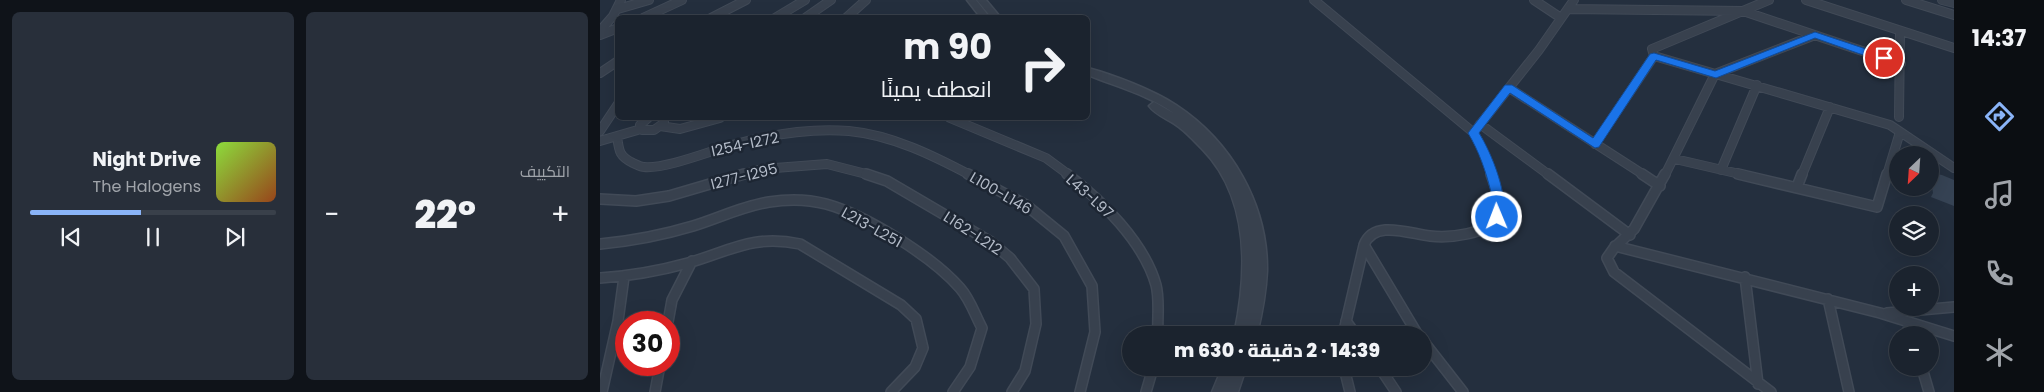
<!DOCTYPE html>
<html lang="ar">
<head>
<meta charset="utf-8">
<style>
	body { margin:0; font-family:Poppins,Cairo,sans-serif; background:#282f3a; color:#f1f3f6; direction:rtl; height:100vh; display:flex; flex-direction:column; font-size:19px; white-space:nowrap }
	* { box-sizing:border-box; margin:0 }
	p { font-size:16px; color:#a0a4aa }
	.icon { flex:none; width:28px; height:28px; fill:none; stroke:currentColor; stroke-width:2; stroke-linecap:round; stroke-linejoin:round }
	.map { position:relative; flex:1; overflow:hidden; direction:ltr }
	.sheet { display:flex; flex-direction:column; gap:12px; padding:12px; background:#0f1319; width:600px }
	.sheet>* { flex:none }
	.hud { position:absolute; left:15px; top:15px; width:475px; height:105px; border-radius:8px; box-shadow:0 5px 20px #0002,0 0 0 1px #39404a; direction:rtl; background:#1b232e; color:#f1f3f6; overflow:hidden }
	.needle { width:32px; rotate:205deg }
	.controls { position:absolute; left:1289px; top:146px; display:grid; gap:10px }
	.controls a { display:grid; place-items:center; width:50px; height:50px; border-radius:50%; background:#1b232e; box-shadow:0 5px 20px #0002,0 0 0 1px #39404a; font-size:25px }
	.speed { position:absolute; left:15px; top:311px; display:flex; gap:10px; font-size:25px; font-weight:700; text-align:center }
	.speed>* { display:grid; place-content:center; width:65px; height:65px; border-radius:50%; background:#1b232e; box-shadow:0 5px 20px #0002,0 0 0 1px #39404a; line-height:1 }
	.speed .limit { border:8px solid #d22; background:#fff; color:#111 }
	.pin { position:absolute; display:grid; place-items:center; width:42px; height:42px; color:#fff; margin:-21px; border:2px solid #fff; border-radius:50%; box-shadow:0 1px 5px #0007 }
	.me { position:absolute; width:55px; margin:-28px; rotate:359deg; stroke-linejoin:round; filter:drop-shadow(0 0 4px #0008) }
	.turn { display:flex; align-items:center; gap:18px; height:105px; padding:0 15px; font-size:22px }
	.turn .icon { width:65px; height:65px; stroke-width:2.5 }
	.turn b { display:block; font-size:35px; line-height:42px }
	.big { font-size:38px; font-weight:800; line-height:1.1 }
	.sheet .tile { flex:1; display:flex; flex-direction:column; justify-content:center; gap:8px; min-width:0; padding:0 18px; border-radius:8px; background:#282f3a }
	.song { display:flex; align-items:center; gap:15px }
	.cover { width:60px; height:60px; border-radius:8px; background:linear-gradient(135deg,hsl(90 70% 55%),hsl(20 70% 35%)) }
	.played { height:5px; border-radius:2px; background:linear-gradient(90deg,#8ab4f8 45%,#39404a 45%) }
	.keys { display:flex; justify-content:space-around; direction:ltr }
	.heat { display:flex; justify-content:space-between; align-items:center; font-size:28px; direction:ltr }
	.sheet .tiles { flex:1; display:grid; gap:12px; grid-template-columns:repeat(2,1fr) }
	.trip { position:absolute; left:522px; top:326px; width:310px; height:50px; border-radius:25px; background:#1b232e; box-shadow:0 5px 20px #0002,0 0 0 1px #39404a; font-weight:800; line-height:50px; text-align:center; direction:rtl }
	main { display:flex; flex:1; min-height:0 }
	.tabs { display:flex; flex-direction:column; width:90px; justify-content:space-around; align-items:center; background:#0b0e12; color:#a0a4aa }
	.tabs .icon { width:35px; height:35px }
	.tabs .on { color:#8ab4f8 }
	.tabs b { font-size:22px; color:#f1f3f6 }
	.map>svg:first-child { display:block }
	.building { fill:#364354 }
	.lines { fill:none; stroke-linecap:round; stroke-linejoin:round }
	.minor-far1-casing { stroke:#414a57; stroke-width:10 }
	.minor-casing { stroke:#414a57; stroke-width:12 }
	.tertiary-casing { stroke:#414a57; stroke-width:3 }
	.minor-far1 { stroke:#38414e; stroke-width:8 }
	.minor { stroke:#38414e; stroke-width:9 }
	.tertiary { fill:#38414e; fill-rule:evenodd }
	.route { fill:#1a73e8; stroke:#114b97 }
	.labels { text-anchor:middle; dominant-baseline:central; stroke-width:5; stroke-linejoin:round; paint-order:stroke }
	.street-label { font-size:15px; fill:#b4bcc9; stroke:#1d2633 }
</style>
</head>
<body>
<main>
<nav class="tabs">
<b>14:37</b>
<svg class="icon on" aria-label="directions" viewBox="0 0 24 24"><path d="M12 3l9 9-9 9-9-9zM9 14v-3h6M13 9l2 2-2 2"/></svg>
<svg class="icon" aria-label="music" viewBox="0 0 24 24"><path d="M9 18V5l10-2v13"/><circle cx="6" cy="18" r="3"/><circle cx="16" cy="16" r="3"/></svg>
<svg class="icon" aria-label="phone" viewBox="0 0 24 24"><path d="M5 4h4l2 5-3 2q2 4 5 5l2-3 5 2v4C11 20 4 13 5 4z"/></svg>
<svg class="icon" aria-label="climate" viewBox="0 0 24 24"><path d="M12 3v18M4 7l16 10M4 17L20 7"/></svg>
</nav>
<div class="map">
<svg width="1354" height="392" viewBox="0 0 1354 392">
	<rect width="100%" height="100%" fill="#242f3e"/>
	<path class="building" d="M1330,173L1342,175L1354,180V206L1331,197L1333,193Z"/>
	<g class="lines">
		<defs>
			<path id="minor-far1" d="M714,0L874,133L883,151L892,175
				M934,0L961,18
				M1169,0L1052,49L1054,56L1290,125L1354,168
				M1206,0L1354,48
				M1306,0L1354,15
				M1342,0L1354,3
				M18,9L49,0
				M968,9L1143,11L1301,64
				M43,18L82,0
				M111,18L146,0
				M175,18L205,0
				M205,18L231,0
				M246,18L266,0
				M0,31L13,16L21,0
				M0,35L18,28
				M0,73L18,61
				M909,88L1044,175
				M1299,117L1300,31
				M48,118L40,125L42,130H54L64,123V118
				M350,118L446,158L469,175
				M880,124L949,175
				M60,126L80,129L120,118
				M878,127L939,50L974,0
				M0,131L18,104
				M17,136C19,151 19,156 33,163C36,164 40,167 44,167C66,169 110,151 132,145C168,135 212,128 249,131C292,135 334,156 370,175
				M0,141L41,129
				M995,144L1054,56
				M1075,159L1144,175
				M1121,170L1157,85
				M140,175L162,169L227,164L270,175
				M1065,175L1115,74L1215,35
				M1202,175L1230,107
				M1287,175L1300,132"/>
			<path id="minor" d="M266,174L287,181L391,242L410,258L434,289L436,324L425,371L412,392
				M368,174L426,205L464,236L492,286L495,332L480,392
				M467,174C501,200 544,242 556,285C560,300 557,319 558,335
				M948,174L1030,235
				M1042,174L1060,186
				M1065,174L1034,229L1014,248L1007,258L1014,272L1171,392
				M1138,174L1277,207L1287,174
				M1197,187L1202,174
				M0,199L36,201L69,196L144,174
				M0,244C32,241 63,235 93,226C119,218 143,206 169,202C188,199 207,199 226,204C266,215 333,257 360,288C370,299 375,315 382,328L370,367L353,392
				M1015,246L1280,313L1354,336
				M1145,277L1158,384
				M0,278C30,276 59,271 88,263C130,251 153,234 200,244L301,305L316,319L323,348L315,367L291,392
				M1228,299L1249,392
				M1287,313L1354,307
				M746,321L756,335
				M68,322L72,300L92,261
				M1307,322L1311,335
				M743,335L764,245
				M818,335L764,245C774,219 810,234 830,236C848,238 890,235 897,215C902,203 895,186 891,174
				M824,342L863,392
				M744,368L750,392
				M780,368L796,392
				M1322,368L1329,392
				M2,392L18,321L24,277
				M55,392L60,365
				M546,392L553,368"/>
			<path id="tertiary" d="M367,0H376L390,18H381Z
				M377,0H386L401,18H392Z
				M488,68C514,75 553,90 576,105C631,141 668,204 667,271C666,293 662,314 657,335H634C647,274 650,198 602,149C595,142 588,134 580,128C571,120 556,116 549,106L554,102L575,114C549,95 517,87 488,75Z
				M622,368H646L638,392H612Z"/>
		</defs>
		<use href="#minor-far1" class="minor-far1-casing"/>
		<use href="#minor" class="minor-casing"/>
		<use href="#tertiary" class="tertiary-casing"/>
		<use href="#minor-far1" class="minor-far1"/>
		<use href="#minor" class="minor"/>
		<use href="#tertiary" class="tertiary"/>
	</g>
	<path class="route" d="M1215,32L1287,56L1288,58L1284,62L1280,61L1215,38L1116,78L1056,60L999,147L995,148L910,93L879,133C891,152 911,199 901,220H893C889,212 893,201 891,192C886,172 879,151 868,133L905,85H912L993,138L1050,54L1054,53L1115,71Z"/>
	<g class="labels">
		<g class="street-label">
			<text transform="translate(145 144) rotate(-12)">I254-I272</text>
			<text transform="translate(144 176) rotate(-14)">I277-I295</text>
			<text transform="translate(401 193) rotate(30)">L100-L146</text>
			<text transform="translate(490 196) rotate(42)">L43-L97</text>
			<text transform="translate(272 227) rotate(29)">L213-L251</text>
			<text transform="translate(373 233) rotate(33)">L162-L212</text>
		</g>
	</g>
</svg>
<div class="controls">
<a><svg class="needle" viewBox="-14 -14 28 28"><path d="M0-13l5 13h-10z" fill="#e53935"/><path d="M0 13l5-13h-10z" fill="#a0a4aa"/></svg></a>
<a><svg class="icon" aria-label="layers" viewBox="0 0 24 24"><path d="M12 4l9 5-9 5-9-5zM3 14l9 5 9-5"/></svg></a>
<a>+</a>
<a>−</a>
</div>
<div class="speed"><div class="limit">30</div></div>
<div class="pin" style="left:1284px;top:58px;background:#d93025"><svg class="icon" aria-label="arrive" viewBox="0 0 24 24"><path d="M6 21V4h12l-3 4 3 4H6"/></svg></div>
<svg class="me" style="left:897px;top:217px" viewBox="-20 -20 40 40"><circle r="17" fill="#1a73e8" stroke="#fff" stroke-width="3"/><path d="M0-11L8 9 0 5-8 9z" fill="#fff"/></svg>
<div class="trip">14:39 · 2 دقيقة · 630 m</div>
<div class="hud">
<div class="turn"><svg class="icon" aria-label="right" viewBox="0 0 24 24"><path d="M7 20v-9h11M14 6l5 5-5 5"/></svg><div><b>90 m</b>انعطف يمينًا</div></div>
</div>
</div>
<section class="sheet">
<div class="tiles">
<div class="tile"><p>التكييف</p>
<div class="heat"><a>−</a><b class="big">22°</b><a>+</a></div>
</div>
<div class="tile">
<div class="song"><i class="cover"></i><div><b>Night Drive</b><p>The Halogens</p></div></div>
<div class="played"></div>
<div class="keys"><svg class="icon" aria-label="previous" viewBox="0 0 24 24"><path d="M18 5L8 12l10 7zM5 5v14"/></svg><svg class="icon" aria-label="pause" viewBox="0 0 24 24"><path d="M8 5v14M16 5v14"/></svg><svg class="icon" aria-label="next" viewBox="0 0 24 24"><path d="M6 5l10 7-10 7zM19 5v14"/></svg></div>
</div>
</div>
</section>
</main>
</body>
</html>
